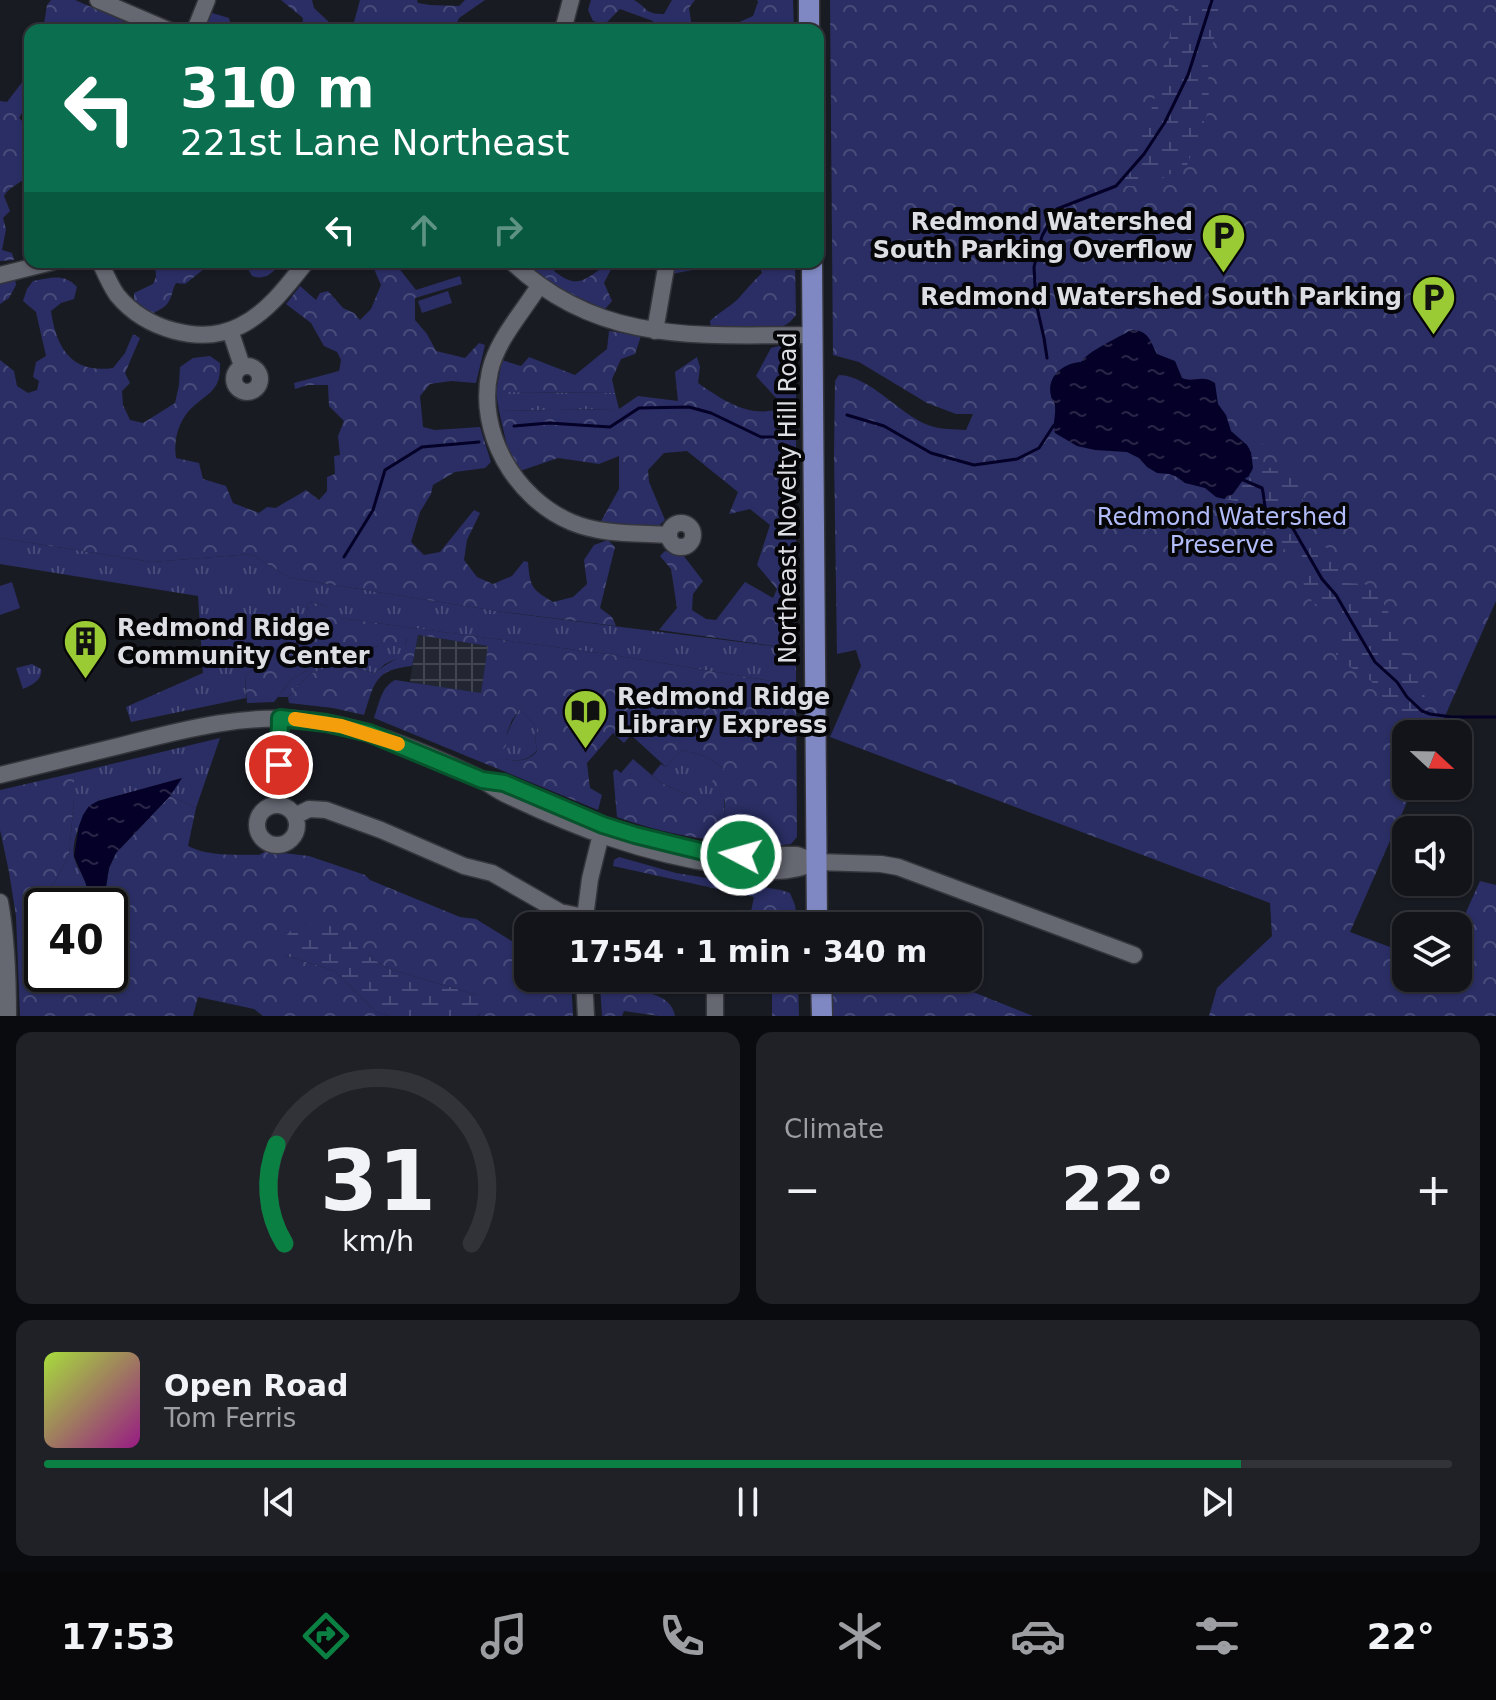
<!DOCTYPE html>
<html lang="en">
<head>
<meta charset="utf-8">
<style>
	body { margin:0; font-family:"DejaVu Sans",sans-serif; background:#202127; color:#f1f3f6; height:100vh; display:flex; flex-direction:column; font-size:30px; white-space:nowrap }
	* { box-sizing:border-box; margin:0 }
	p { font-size:26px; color:#9d9ea2 }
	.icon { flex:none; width:44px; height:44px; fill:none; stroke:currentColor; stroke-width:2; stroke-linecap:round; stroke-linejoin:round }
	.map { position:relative; height:1016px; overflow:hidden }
	.panel { display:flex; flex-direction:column; gap:16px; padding:16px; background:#0a0b0e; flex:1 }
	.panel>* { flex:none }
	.hud { position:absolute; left:24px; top:24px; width:800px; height:244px; border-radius:16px; box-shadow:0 2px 6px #0004,0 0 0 2px #323339; background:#0b6e4f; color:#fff; overflow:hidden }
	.needle { width:52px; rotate:112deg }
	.tools { position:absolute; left:1392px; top:720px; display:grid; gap:16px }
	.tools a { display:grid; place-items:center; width:80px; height:80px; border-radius:16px; background:#13141a; box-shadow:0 2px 6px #0004,0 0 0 2px #323339; font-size:40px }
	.speed { position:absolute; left:24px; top:888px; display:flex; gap:16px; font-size:40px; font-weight:700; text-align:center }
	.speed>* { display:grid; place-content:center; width:104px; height:104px; border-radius:50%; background:#13141a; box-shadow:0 2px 6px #0004,0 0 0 2px #323339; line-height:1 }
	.speed .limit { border:4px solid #111; border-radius:12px; background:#fff; color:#111 }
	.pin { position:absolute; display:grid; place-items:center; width:68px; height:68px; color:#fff; margin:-34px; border:4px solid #fff; border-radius:50%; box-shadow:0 2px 8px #0007 }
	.me { position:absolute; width:88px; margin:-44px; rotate:276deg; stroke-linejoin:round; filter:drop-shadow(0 0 6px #0008) }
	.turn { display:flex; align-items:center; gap:28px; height:168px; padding:0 24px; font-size:36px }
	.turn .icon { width:104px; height:104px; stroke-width:2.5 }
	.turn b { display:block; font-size:56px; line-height:68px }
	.lanes { display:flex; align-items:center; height:76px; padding:0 24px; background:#0003; justify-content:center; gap:40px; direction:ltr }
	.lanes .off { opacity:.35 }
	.big { font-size:60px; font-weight:600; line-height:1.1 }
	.panel .tile { flex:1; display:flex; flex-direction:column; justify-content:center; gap:12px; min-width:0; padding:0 28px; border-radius:16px; background:#202127 }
	.panel .dial { align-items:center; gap:0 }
	.dial svg { height:208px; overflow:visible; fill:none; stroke:#323339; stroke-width:7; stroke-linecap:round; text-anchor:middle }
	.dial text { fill:#f1f3f6; stroke:none }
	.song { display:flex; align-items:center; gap:24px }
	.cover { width:96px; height:96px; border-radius:12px; background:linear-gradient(135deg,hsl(80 70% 55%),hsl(310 70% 35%)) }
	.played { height:8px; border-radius:4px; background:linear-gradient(90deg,#0b8043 85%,#323339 85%) }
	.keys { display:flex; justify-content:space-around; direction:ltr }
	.heat { display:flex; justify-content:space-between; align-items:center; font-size:44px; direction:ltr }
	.panel .tiles { flex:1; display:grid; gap:16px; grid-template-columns:1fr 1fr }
	.tile:last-child { grid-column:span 2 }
	.trip { position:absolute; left:514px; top:912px; width:468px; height:80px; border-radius:16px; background:#13141a; box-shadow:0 2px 6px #0004,0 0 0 2px #323339; font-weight:600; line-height:80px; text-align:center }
	.tabs { display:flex; height:128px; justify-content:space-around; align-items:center; background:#08080a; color:#9d9ea2 }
	.tabs .icon { width:56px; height:56px }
	.tabs .selected { color:#0b8043 }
	.tabs b { font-size:36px; color:#f1f3f6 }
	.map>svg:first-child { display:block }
	.industrial { fill:url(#industrial-grid) }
	.grass { fill:url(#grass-tufts) }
	.forest { fill:url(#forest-crowns); fill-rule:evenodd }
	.wetland { fill:url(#wetland-marsh) }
	.pitch { fill:#2a2e64 }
	.water { fill:url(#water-ripples) }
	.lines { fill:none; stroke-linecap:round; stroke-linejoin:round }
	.stream { stroke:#040027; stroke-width:3 }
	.minor-casing { stroke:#35363c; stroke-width:19 }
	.major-casing { stroke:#35363c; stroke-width:23 }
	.minor { stroke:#656771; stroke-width:16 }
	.major { stroke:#7f88c2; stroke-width:20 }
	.route-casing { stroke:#07532c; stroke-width:20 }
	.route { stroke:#0b8043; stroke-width:14 }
	.slow { stroke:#f59e0b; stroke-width:14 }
	.labels { text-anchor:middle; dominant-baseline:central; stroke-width:8; stroke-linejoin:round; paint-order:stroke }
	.poi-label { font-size:24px; font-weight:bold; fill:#dddee4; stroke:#060609; text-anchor:end }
	.street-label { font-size:24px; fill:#dddee4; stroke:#060609 }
	.park-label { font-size:24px; fill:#b1bcf9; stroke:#060609 }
</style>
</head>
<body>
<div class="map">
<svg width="1496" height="1016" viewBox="0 0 1496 1016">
	<defs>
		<pattern id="industrial-grid" width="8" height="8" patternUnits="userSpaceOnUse" patternTransform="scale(2)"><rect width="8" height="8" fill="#222532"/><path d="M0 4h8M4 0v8" fill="none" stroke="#424450"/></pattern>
		<pattern id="grass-tufts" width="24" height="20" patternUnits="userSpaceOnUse" patternTransform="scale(2)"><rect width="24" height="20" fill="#2a2e64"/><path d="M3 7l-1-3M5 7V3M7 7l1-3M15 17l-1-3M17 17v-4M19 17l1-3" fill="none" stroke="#484c7a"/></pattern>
		<pattern id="forest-crowns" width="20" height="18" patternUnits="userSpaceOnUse" patternTransform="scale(2)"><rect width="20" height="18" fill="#2a2e64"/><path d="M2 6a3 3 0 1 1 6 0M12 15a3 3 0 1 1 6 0" fill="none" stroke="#484c7a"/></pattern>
		<pattern id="wetland-marsh" width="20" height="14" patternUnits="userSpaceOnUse" patternTransform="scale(2)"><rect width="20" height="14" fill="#2a2e64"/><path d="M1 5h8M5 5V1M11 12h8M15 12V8" fill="none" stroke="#484c7a"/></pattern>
		<pattern id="water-ripples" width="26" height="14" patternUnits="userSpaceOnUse" patternTransform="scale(2)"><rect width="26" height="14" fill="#040027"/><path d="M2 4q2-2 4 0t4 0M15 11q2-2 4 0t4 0" fill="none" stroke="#282546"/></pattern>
	</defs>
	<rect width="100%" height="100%" fill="#191b23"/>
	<path class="industrial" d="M417,635L489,646L481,694L410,682Z"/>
	<path class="grass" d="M496,392L615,393L619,409L499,411Z
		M0,538L152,562L251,554L290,578L503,612L796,649V685L607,654L339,618L325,605L308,602L306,623L245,676L246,698L131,722L126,707L203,673L198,596L0,564Z
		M407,637L404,652L398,658L385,664L375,673L344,666L329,667L310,674L288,697H278L292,679L325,659L348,650L372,648Z
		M32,664L41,669C43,680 32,685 23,689L16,668Z
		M520,709L539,730L535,737L537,750C526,764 511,761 496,757C506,741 509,724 520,709Z
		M220,738L196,808L170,796L180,779L98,801C83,809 71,841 74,857C76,866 82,873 85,881C88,889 88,898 91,906H62L52,887L69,856L74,799V773Z
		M682,750L705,756L725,769L724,819L690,796L661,783L652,775L661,764L666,767Z"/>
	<path class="forest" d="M51,0H75L124,21L115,30H43L47,5Z
		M281,0H312L314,8L330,23L354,22L360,0H417L418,3L430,5L459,6L465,0H485L459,18L454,30H302L303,18Z
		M591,0H634C648,8 644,14 664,14L672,0H695L689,8L692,27L691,30H652L653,21L620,9L605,24L593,21L588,10Z
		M757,0H793L794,30H721L753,16L758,2Z
		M830,0H1496V601L1437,734H1406V786H1414L1350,932L1406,953V978H1458V930L1480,881L1496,885V1016H1209L1217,988L1272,936L1270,903L830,737L861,666L856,650L837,654L834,453L835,381L839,375C870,376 899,414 928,425C940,430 954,429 966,430L973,414H956L927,403L859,362L833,355Z
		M212,13L229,18L232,30H204Z
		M30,72V100L19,118L23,122L30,124V170L24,171L25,178C19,184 8,188 4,196L10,211L3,218L6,229L2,250L12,253L14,260L0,261V101L7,102Z
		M161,262H223L204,269L185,284L176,283C172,290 173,293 170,299C167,307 159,310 152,314L134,303V293L153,284L156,277L155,264Z
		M244,262H282C273,272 266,281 252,276Z
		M371,262H394L416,290L460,276L462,284L415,298V320L427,334L436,351L465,358L479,343L485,345L476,383L451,381L430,384L420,396L423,427L435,430L480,427L491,462L485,468L455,472L433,485L431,494L420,512L411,542L424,555L440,552L474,510L480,513L467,540L464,560L477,577L493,584L512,576L524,561L528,562C530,588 532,589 553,602L573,597L587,584L584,560L594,545L608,540L615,547L600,608L612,617L616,626L503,612L290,578L251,554L152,562L0,538V360L14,371L17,386L28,393L37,390L39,381L33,377L36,362L46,356L36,312L23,301L27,289L33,281C51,278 64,273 77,287L74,299L61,303L51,311C56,347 71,374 113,368L125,353L133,334L140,338L125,373L130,383L122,391L123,405L130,420L143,423L175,403L179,385L180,367L193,358L210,356L220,363C221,388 212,391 195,405C179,418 173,439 176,458L199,463L203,479L226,486L233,503L259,513L267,507L276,508C286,501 296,497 306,490L319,500L327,491V477L335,474L334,456L340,455L338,436L344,421L329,406L328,385H308L295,389L294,383L339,371L341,360L337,352L324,346L311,323L286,304L300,286L316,300L320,293L328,291L343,308L354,313L360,320L371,309L381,285Z
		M523,262H561L554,271C581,293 587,275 612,262L613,267L609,273L604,283L612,301L605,309C575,297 548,283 523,262Z
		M673,262H731L729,267L712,262L693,270L671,274Z
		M744,262H795L796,315L790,322L782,327L711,328L710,321C719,312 730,307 738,299C746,290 753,281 762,273L759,264Z
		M15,279L16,285L9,298L0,304V281Z
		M609,331L641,336L635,354L621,359L612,379L615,393L496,392L502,360L521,366L529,357L575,375L607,349Z
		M783,345L796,347V649L659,630L677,608L671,569L660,556L665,551L683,555L703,581L693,594L692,610L706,619L716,620L745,582L773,598L777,589L757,565L770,525L750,509L729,514L738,492L687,451L664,453L648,470L649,482L665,520L655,529L600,523L619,489V456L599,464L558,458L520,471L507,446L499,411L619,409L638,396L678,401L675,372L697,357L700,367L698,383C720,398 746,417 774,410L779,401L756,376L771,348Z
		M308,602L325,605L340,618L607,654L796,685L797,837L791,844L783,845C727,845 670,836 617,817L613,772L616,769L621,773L633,759L661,783L690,796L724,818L725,800L711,782L725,769L705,756L682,750L666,767L631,735L624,743L613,733L587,763L590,788L602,795L598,810L374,718C379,704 381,687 395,680L481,693L488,646L418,635L412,666C374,670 375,682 364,715L333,708L289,703L288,697L310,674L329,667L344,666L375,673C392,658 403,662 407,638L391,645L348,650L325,659L292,679L274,702L247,703L245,676L306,623ZM520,709L539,730L535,737L537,751C527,764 512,761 497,757L506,746L507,733L512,720Z
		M74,773V799L69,856L52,887L62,906H42V974H86L91,981L118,978L110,946V906H103L109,868L116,853L170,796L196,808L188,846C209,857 237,854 259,855L266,851L309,856L365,875L370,880L460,917L476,919L528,951V978H571L573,1016H478L481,1013L477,995L389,969L368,956L284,955L335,971L376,1012L390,1016H263L254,1009L198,997L193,1016H20L16,916L9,872L0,830V790Z
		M619,857L676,873L781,890L790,893L795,905L798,926H748L754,897L613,866L614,860Z
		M772,978H798L799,1016H772Z
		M821,978H938L1033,1016H822Z
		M609,981C617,982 621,984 628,987C645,994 671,993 675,1016H659L624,1011L622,1016H602L600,985Z"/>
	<path class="wetland" d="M1177,0H1226L1222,6L1208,62L1209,109L1187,165L1159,180L1136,186H1116V175L1137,144L1150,114L1164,65Z
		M1253,433L1259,434L1263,442L1258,457L1259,463C1276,475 1293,461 1306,484L1299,519C1310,526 1309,531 1316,540C1330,556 1343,543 1340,575L1347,583L1364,584L1371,587L1380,597L1403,639L1408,655L1422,686L1426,702L1422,711C1414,712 1404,714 1397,710C1385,705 1380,690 1372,682C1360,671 1346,667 1336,655L1340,627L1337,618L1323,607L1313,603L1306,591L1300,572L1289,554L1272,536L1256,525L1251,518L1246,503L1224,499C1231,495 1234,491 1239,485C1242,481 1246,479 1249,476C1259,465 1250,447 1241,439Z
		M299,922L329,925L368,956L389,969L477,995L483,1000L481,1013L477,1016H390L376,1012L335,971L284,955L282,940Z"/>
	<path class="pitch" d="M448,291L452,303L422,313L418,301Z
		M12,582L20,608L0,615V586Z"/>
	<path class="water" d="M1131,330C1149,330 1150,341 1157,354L1175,361L1182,378C1194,383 1202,374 1215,383L1218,404L1226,415L1231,431L1247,445L1251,452L1253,468L1249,476L1243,480L1233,494L1224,499L1216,497L1205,488L1185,483L1177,477L1169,474L1157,473L1147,467L1139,458L1127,452L1095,450L1077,446L1055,433C1052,424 1056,417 1055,407C1054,397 1053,406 1051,396C1046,376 1064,363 1081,362C1088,351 1118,338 1131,330Z
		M182,778L170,796L116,853L109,868L103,906H91L87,896L86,884L74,856L79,826L83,815L89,806L98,801Z
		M110,946L118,978L114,983C102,984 93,983 86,974H110Z"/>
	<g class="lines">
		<path class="stream" d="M1047,358L1044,338L1036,303L1034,267L1042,236L1057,209L1116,186L1144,154L1165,122L1188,75L1212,0
			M847,415L884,426L931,453L974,465L1017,459L1039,448L1054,425
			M514,426L549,423L610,427L639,408L689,407L711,413L761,437H789
			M1241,479L1262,488C1264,494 1264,506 1266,510C1269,518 1284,519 1291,525L1322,579L1336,595L1375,662L1397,682L1407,697L1422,711L1430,714L1452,717H1496
			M344,557L373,510L385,470L422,447L479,442"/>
		<defs>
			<path id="minor" d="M98,0L168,30
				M195,30L207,0
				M563,30L571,0
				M100,262C105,273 110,285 117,295C145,329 200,346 240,326C268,312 287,286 306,262
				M512,262C600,346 702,335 813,335
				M0,275L52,262
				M539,286C522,313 497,340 490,371C476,432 515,498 571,522C601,535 636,533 668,535
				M230,330L242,366
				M655,331L667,262
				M234 379a13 13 0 1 1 26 0a13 13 0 1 1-26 0Z
				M669 535a12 12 0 1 1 24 0a12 12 0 1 1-24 0Z
				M0,775C41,765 82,755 123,745C185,729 250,712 314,721C369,728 429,754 479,778C488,783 496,790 505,794C576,828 644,854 722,865C758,870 782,877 817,862
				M542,799L603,825L635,835L704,852L741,855H797L817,862L881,864L898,867L1134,955
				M278,805L280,718
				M257 825a20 20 0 1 1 40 0a20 20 0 1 1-40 0Z
				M295,816L309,809L326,810L381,830L464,866L492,873L560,912L627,926
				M0,902C7,940 8,977 8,1016
				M584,925L590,879L603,826
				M584,978L586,1016
				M715,1016V978"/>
			<path id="major" d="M809,0V30
				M812,262L817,926
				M821,978L822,1016"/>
		</defs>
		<use href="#minor" class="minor-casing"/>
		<use href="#major" class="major-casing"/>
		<use href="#minor" class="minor"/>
		<use href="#major" class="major"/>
	</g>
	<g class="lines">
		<defs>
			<path id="route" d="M279,765L280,718L326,723L369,733L482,780L504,783L603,825L635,835L704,852L741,855"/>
		</defs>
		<use href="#route" class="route-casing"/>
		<use href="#route" class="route"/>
		<path class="slow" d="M295,719L341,726L398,744"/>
	</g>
	<defs>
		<symbol id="parking-pin" viewBox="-11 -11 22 30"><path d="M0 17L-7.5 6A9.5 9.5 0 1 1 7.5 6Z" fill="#9acb34" stroke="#060609"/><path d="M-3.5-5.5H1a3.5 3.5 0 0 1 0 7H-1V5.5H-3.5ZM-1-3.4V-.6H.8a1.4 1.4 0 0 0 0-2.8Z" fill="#111"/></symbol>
		<symbol id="building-pin" viewBox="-11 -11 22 30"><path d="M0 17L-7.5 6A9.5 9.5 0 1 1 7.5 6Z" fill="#9acb34" stroke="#060609"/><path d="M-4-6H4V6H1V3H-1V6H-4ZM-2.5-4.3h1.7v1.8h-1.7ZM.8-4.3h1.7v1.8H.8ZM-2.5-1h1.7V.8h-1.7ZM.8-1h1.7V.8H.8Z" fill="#111"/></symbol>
		<symbol id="library-pin" viewBox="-11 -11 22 30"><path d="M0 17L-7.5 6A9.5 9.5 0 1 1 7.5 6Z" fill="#9acb34" stroke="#060609"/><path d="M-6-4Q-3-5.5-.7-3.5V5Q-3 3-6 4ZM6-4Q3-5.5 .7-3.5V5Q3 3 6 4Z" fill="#111"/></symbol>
	</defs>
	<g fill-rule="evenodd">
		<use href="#parking-pin" x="1198" y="210" width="51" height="69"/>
		<use href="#parking-pin" x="1408" y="272" width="51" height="69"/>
		<use href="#building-pin" x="60" y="616" width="51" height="69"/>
		<use href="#library-pin" x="560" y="686" width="51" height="69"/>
	</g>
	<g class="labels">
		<g class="poi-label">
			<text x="1193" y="222">Redmond Watershed<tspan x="1193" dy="28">South Parking Overflow</tspan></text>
			<text x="1402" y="297">Redmond Watershed South Parking</text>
			<text x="117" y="628" text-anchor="start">Redmond Ridge<tspan x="117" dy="28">Community Center</tspan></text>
			<text x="617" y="697" text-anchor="start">Redmond Ridge<tspan x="617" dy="28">Library Express</tspan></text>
		</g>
		<g class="street-label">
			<text transform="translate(788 498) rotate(-90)">Northeast Novelty Hill Road</text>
		</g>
		<g class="park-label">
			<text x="1222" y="517">Redmond Watershed<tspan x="1222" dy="28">Preserve</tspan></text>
		</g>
	</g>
</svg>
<div class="tools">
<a><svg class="needle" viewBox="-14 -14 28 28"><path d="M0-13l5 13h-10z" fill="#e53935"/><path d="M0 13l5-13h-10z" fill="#9d9ea2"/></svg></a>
<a><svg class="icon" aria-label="sound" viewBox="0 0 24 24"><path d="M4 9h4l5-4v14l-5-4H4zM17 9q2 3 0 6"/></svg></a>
<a><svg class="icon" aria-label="layers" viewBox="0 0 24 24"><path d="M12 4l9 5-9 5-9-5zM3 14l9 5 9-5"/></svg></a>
</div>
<div class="speed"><div class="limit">40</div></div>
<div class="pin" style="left:279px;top:765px;background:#d93025"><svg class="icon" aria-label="arrive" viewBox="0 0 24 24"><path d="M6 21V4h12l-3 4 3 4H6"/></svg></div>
<svg class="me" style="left:741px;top:855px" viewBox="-20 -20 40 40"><circle r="17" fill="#0b8043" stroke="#fff" stroke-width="3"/><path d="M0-11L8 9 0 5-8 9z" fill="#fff"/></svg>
<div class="trip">17:54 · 1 min · 340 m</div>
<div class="hud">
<div class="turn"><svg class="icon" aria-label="left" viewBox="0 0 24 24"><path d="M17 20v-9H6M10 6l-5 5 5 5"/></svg><div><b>310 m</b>221st Lane Northeast</div></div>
<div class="lanes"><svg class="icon" aria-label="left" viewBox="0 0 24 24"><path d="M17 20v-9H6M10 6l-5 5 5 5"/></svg><svg class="icon off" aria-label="ahead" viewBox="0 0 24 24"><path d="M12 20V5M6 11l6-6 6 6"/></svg><svg class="icon off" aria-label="right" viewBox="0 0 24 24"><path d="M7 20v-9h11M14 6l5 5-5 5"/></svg></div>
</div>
</div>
<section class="panel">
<div class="tiles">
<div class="tile dial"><svg viewBox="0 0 100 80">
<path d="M14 69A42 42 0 1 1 86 69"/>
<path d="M14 69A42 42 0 0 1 11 31" stroke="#0b8043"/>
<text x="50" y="56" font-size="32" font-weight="700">31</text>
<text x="50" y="72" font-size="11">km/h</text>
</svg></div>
<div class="tile"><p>Climate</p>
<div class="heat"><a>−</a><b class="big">22°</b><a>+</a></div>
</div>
<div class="tile">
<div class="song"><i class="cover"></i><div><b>Open Road</b><p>Tom Ferris</p></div></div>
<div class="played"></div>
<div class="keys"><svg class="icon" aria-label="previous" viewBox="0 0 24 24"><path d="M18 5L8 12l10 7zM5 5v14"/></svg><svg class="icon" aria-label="pause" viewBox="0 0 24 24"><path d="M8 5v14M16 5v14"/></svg><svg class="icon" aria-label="next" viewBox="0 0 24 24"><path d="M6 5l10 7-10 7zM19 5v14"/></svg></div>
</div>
</div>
</section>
<nav class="tabs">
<b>17:53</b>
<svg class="icon selected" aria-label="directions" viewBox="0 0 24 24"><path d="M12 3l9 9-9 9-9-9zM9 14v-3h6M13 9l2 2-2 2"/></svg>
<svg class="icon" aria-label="music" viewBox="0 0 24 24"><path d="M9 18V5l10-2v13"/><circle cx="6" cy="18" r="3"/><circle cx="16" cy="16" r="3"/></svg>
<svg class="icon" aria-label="phone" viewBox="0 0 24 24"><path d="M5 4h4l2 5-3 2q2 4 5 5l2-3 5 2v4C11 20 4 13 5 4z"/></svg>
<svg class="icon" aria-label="climate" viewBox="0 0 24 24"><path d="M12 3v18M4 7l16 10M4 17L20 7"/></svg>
<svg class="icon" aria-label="car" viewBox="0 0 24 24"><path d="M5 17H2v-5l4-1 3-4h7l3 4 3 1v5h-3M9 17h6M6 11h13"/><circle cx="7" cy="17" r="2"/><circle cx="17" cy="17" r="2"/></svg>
<svg class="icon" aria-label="filters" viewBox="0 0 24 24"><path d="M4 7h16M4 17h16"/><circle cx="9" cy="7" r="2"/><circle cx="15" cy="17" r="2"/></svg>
<b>22°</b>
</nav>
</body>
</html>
